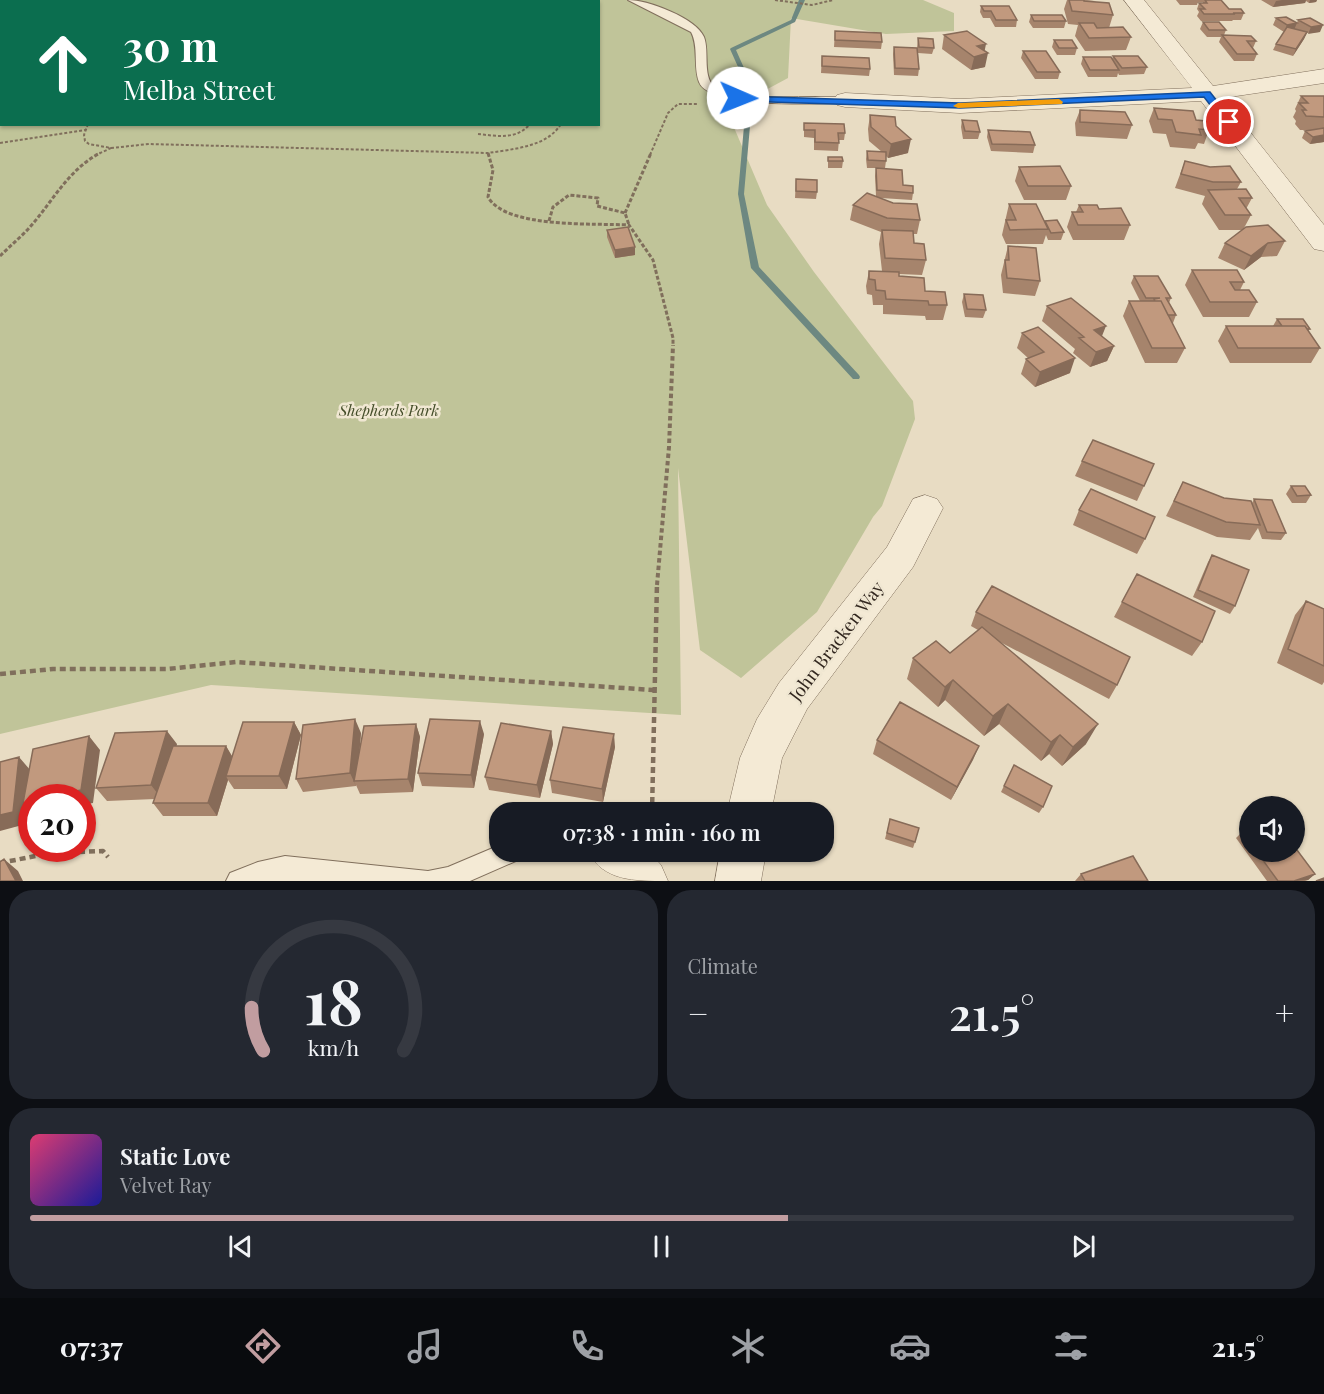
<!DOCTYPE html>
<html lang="en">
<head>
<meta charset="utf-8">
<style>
	body { margin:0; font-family:"Playfair Display",serif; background:#242831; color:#f1f3f6; height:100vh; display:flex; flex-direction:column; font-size:22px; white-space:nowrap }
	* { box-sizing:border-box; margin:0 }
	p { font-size:20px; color:#9ea1a6 }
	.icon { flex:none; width:33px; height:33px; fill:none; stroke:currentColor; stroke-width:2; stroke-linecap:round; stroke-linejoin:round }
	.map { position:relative; height:881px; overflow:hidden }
	.panel { display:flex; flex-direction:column; gap:9px; padding:9px; background:#0d0f14; flex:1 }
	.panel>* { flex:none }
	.banner { position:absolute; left:0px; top:0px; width:600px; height:126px; box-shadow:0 2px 4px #0004; background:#0b6e4f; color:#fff; overflow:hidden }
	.tools { position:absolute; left:1239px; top:796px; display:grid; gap:12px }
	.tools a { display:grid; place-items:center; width:66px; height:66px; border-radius:50%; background:#171b24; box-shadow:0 2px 4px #0004; font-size:30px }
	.speed { position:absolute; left:18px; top:784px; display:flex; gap:12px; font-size:30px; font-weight:700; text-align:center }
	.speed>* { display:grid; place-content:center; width:78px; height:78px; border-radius:50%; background:#171b24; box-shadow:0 2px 4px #0004; line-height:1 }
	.speed .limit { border:9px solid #d22; background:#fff; color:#111 }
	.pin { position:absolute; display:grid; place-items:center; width:51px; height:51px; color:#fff; margin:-26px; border:3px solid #fff; border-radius:50%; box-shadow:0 2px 6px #0007 }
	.me { position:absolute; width:66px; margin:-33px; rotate:91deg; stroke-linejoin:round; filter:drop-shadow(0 0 4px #0008) }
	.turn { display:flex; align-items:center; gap:21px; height:126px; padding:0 24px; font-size:27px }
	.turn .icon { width:78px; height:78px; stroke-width:2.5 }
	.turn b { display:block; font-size:42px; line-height:51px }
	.big { font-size:45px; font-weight:600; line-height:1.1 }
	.panel .card { flex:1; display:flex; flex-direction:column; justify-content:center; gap:9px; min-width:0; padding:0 21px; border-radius:24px; background:#242831 }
	.panel .dial { align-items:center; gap:0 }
	.dial svg { height:156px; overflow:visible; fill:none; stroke:#363941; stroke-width:7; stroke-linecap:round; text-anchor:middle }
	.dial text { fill:#f1f3f6; stroke:none }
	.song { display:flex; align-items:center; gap:18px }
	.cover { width:72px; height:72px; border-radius:9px; background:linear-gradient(135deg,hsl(340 70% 55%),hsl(240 70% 35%)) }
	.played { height:6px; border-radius:3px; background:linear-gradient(90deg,#c19da0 60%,#363941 60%) }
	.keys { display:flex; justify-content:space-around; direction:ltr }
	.heat { display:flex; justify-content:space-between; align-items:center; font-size:33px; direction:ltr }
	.panel .tiles { flex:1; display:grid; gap:9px; grid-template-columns:1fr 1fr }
	.card:last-child { grid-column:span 2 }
	.trip { position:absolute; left:489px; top:802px; width:345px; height:60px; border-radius:24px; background:#171b24; box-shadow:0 2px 4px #0004; font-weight:600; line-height:60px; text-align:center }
	.menu { display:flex; height:96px; justify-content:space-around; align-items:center; background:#090b0e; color:#9ea1a6 }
	.menu .icon { width:42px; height:42px }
	.menu .current { color:#c19da0 }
	.menu b { font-size:27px; color:#f1f3f6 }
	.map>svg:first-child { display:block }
	.green { fill:#c0c499; fill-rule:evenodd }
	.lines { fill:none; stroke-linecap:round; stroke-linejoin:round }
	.stream { fill:#6d8881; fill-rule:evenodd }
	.service-casing { stroke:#806f5c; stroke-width:2 }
	.minor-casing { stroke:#806f5c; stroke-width:1 }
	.path-far3 { stroke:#806f5c; stroke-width:2; stroke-dasharray:3 2; stroke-linecap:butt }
	.path-far2 { stroke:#806f5c; stroke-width:3; stroke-dasharray:4 2; stroke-linecap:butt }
	.path-far1 { stroke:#806f5c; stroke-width:4; stroke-dasharray:4.5 3; stroke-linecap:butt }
	.path { stroke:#806f5c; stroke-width:4.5; stroke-dasharray:6 4; stroke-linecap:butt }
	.service { fill:#f4ead5; fill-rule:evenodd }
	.minor { fill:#f4ead5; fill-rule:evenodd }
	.wall { fill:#a6846c }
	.shaded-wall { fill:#876b58 }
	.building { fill:#c1997e; stroke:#876b58; stroke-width:1.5 }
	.route { fill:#1a73e8; stroke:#114b97; stroke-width:1.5 }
	.slow { fill:#f59e0b }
	.labels { text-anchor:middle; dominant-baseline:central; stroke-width:5; stroke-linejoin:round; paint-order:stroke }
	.park-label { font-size:15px; font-style:italic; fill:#434c28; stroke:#f0e7d2 }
	.near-street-label { font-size:18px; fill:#32271f; stroke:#f0e7d2 }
</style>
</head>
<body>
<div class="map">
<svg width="1324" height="881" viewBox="0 0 1324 881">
	<rect width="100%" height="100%" fill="#e8dcc3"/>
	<path class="green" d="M0,0H923L954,13V31L886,34L791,18L788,78L727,111L767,205L814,272L913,401L915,419L882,506L873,517L817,612L741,678L700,650L678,468L681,715L211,685L0,734ZM2,2H598V124H2Z"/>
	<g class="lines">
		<path class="stream" d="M799,0H805L795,22L736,50L748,77L743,78L730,49L731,48L791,20Z
			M737,117H741L750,126L744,194L759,267L859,375L860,377L859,379H853L751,268L738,194L744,126L737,119Z"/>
		<defs>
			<path id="service" d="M628,0C648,0 696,18 704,37C710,52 701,79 717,89C734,101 820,96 845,97L851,100L845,103C817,103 709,109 699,82C693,66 699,47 691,32Z
				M500,845V852H521L518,860L470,881H226L230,873L258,862L285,856L428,871L448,867Z"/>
			<path id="minor" d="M1124,0H1144L1213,86L1324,69V83L1223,98L1324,225V251L1314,249L1201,101L960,113L845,107L837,105L834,100L837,95L845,93L960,99L1192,88Z
				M925,495L937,499L943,508L913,567L807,709L782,758L771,813H727L740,758L757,719L779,683L887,547L913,499Z
				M588,852H649L661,865L668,881C633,881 604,881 588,852Z
				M720,852H766L761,881H715Z"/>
		</defs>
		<use href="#service" class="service-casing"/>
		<use href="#minor" class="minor-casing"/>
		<path class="path-far3" d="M775,0L812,5L833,0
			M0,95L2,93
			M88,124L84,135L85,141L89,144L111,148L96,155
			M478,134C497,136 517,140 530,124
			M0,143L85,130
			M111,148L149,144L488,153C513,149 547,147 561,124
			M650,155L668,113L678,104H697"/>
		<path class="path-far2" d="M488,153L493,170L488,197C506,229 596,223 629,225L653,260L673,338V346
			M625,213L651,153
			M549,221L553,207L569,195L598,198L597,206L625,213L629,225
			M0,256C10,246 21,237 30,227C53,201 68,170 100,153"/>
		<path class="path-far1" d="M657,585L669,447L673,345"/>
		<path class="path" d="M0,674L53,669H167L236,662L653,690
			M652,813L657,583
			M0,863L51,853L103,851L108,857"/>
		<use href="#service" class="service"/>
		<use href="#minor" class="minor"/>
	</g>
	<path class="wall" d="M1067,0H1095L1084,1L1113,15L1109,28L1131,37L1126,50L1085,51L1075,36L1078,25L1068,24L1064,9Z
		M1176,0H1221L1229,9L1244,13L1241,20H1233L1232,21H1201L1197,16L1199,12L1197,9L1199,3H1203V2H1198L1197,5H1180Z
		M1261,0H1317L1316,2L1309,3L1306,1L1305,3L1273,7Z
		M981,6L1017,20L1016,27H995L990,18H983L980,12Z
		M1031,15L1066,21L1064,28H1033L1029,22Z
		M1276,18L1297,23L1298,20L1320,32L1307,33L1304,39L1293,56L1273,50L1276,44L1284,32L1273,25Z
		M1203,22L1226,30L1224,35L1256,41L1253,48H1252L1257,54L1254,61H1234L1219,42L1221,37H1207L1200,29Z
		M835,31L882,42L881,49L834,47Z
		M944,35L984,51L985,67L971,70L942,49Z
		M918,38L934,48L932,54L918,53L919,69L918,76L894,75L893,54L894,47L917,48Z
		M1054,40L1077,48L1075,55H1057L1052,47Z
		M1023,51L1060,72L1058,79H1035L1021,58Z
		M822,56L870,69L869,76L821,73Z
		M1113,56L1147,67L1144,74L1119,75L1118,73L1117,77H1088L1081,64L1083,57L1112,59Z
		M1301,96H1324V142L1310,144L1302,138L1305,131L1309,130H1300L1295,124L1296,121L1293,117L1296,111L1295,109Z
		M1154,108L1196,120L1209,130L1204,144L1198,143L1195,149L1170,147L1166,134L1153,133L1149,121Z
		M1080,110L1132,125L1127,139L1076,136L1075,123Z
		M870,115L896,126L908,153L888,158L886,156V161L885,168H867L866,159L867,151L882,152L869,141L868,129Z
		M962,120L980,132L978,139H963L961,127Z
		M804,123L845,133L844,140H839L838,151L814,150V138L804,137Z
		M988,130L1035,145L1033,153L991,151L987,137Z
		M828,157L843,161L842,168H828Z
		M1185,161L1241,182L1237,189L1252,198L1246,209L1251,215L1244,228L1285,241L1277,256L1261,257L1244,270L1218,258L1225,243L1243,230H1219L1202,204L1205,196L1175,188Z
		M1019,167L1071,186L1066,200H1024L1015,181Z
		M876,168L913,193L912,200L881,198L920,220L917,234H913L914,243L926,260L922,275L899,274V276L925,291L947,305L943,320H926L925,316L883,314V305H873L872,295L867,294L866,286L869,271H882L879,244L881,232L850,220L853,205L876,196L875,176Z
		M796,179L817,192L816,199L795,198Z
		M1009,204L1045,222V221L1064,232L1061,240H1048L1046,235L1043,244H1006L1002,235Z
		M1079,205L1099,209L1130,225L1124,240H1073L1067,227L1072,212H1076Z
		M607,230L635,255L615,258L607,237Z
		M1008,246L1040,281L1035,296L1003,293L1001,275Z
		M1192,270L1244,282L1240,290L1257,302L1249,317H1203L1185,285Z
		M1134,276L1171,298L1169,303L1176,315L1173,323H1172L1185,348L1177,363H1145L1123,316L1129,301H1140L1131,283Z
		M964,294L986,310L983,318L965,317L962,302Z
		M1047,306L1114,346L1107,361L1090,367L1073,353L1075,349L1042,321Z
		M1277,319L1310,329L1308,331L1320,348L1311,363H1230L1218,341L1226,326H1273Z
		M1022,333L1070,373L1035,387L1021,374L1026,359L1028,358L1017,348Z
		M1082,461L1144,486L1137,501L1075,476Z
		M1183,482L1224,498L1252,503L1254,499L1286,533L1281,540L1262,539L1258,528L1250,540L1217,537L1166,516Z
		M1291,486L1311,495L1306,503H1292L1286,494Z
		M1079,510L1145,539L1137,554L1073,525Z
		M1212,555L1235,606L1230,614L1193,597L1208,562Z
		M1137,574L1202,642L1192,656L1114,617Z
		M1306,601L1324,609V682L1322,685L1277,663L1295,615Z
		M976,612L1117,685L1109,699L1000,642L1086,744L1062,766L1049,754L1041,761L999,724L984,736L945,700L938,707L907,679L913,658L950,653L978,630L971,626Z
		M294,722L301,735L287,789H234L228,780L217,816H163L153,803L155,799L107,801L96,788L177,744L176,746H226L232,756Z
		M416,724L420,737L413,792L360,794L356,785V786L303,792L296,779L361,733L359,753Z
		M551,731L553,744L540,798L489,790L485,777Z
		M484,734L474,788L422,786L418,773Z
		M877,740L979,746L951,800L873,754Z
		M615,747L603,802L552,793L550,780Z
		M1014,765L1043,807L1039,813L1001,792Z
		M890,819L915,842L913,848L885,839Z
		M1250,829V852H1294L1315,874L1308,880L1305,881H1267L1236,838L1242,832Z
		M1081,874L1148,881H1075Z"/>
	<path class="shaded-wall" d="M599,0H600V15L598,22Z
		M1282,0H1306L1305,3L1273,7L1276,1Z
		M1310,0H1317L1316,2L1309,3Z
		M1297,23L1294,30L1284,32L1287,25Z
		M1323,25L1320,32L1308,34L1311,27Z
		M1307,32L1304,39L1293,56L1296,49Z
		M986,44L984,54L988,53L985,67L971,70L977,46Z
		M1324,135V142L1310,144L1313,137Z
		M911,139L908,153L888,158L891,144Z
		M1268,243L1261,257L1244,270L1251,256Z
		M635,247V255L615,258V250Z
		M1106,326L1100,341L1094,330Z
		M1114,346L1107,361L1090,367L1096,352Z
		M1075,358L1070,373L1035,387L1040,372Z
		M953,680L945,700L938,707L945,687Z
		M1008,704L999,724L984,736L993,716Z
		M355,719L361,733L357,780L354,781L356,786L350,773Z
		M480,721L484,734L474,788L471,775Z
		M294,722L301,735L287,789L279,776Z
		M416,724L420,737L413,792L408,779Z
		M1098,724L1086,744L1062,766L1073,747Z
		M167,731L177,744L161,798L151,785Z
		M551,731L553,744L540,798L537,785Z
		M614,734L615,747L603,802L602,789Z
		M1060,735L1049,754L1041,761L1051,742Z
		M89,736L100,750L93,803L82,805V798H45Z
		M226,746L234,760L226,776L228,780L217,816L208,803Z
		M979,746L973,760L951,800L957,787Z
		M19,757L31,771L32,811L28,807L26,824L0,831V815Z
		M4,859L18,871L23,881H16Z
		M1315,874L1308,880L1294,881Z"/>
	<path class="building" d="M551,0H599L598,2H550Z
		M1069,0H1084V1L1109,3L1113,15L1072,11Z
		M1205,0H1221L1229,9H1241L1244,13H1233L1235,14H1204L1200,9H1205L1199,3H1207Z
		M981,6H1009L1017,20H996L991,11H984Z
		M1031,15H1062L1066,21H1034Z
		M1286,17L1297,23L1287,25L1276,18Z
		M1310,18L1323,25L1311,27L1298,20Z
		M1203,22H1219L1226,30H1209Z
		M1079,23H1094L1097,28L1123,27L1131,37L1089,38Z
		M1287,27L1307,32L1296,49L1276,44Z
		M835,31L881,33L882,42L835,40Z
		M967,31L986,44L977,46L988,53L974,57L944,35Z
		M1222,35L1251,36L1256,41H1247L1257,54H1237Z
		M918,38L933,39L934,48L919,47Z
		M1054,40H1072L1077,48H1059Z
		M894,47L917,48L919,69L895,68Z
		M1023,51H1046L1060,72H1037Z
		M822,56L869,58L870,69L822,66Z
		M1113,56H1138L1147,67L1122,68Z
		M1083,57H1111L1119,70H1090Z
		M1301,96H1324V117L1306,116L1302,110H1306L1299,103H1308Z
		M1154,108L1193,111L1196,120L1206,121L1209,130L1199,129L1201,135L1176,132L1172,120L1158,119Z
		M1080,110L1125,112L1132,125L1080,122Z
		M870,115L895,117L896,126L911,139L891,144L871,127Z
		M962,120L977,121L980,132L965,131Z
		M804,123L844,124L845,133H838L839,143L815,142V130H804Z
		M1324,128V135L1313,137L1305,131Z
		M988,130L1030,132L1035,145L992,144Z
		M867,151L886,152V161L868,160Z
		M828,157H842L843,161H828Z
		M1185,161L1210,167L1230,166L1241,182H1213L1181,174Z
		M1060,166L1071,186H1028L1019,167Z
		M876,168L902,170L903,185L913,186V193L877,190Z
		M796,179L817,180V192L796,191Z
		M1246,189L1252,198H1239L1251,215H1225L1208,190Z
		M867,193L893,203L917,204L920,220L887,218L853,205Z
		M1009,204H1036L1048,229L1010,230L1006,220H1016Z
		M1079,205H1097L1099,209L1121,208L1130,225H1078L1072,212H1083Z
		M1057,220L1064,232L1051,233L1045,221Z
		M1268,225L1285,241L1268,243L1251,256L1225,243L1246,227Z
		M628,227L635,247L615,250L607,230Z
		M882,230L913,231L914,243L924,244L926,260L885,258Z
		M1008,246L1036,248L1040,281L1007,278L1005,260H1009Z
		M1192,270H1237L1244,282H1230L1235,290H1249L1257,302H1210Z
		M869,271L899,272V276L924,278L925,291L945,292L947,305H929L928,301L886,299L885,291L876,290L875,280L869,279Z
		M1134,276H1158L1171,298H1166L1176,315H1168L1161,301H1155L1154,299L1160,298H1146Z
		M964,294L983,295L986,310L967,309Z
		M1071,298L1106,326L1094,330L1114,346L1096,352L1079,338L1084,337L1047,306Z
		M1129,301H1161L1185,348H1152Z
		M1277,319H1303L1310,329H1307L1305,326H1282Z
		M1226,326H1305L1320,348H1238Z
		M1038,327L1075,358L1040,372L1026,359L1044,352L1022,333Z
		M1093,440L1154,464L1144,486L1082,461Z
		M1183,482L1224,498L1251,501L1260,525L1226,522L1174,501Z
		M1291,486H1305L1311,495L1297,496Z
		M1091,489L1155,517L1145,539L1079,510Z
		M1254,499L1272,500L1286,533L1267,532Z
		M1212,555L1249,570L1235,606L1198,590Z
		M1137,574L1215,611L1202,642L1122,602Z
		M992,586L1130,657L1117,685L976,612Z
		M1306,601L1324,609V666L1288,649Z
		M982,627L1098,724L1073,747L1060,735L1051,742L1008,704L993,716L953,680L945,687L913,658L936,641L950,653Z
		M900,702L979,746L957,787L877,740Z
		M355,719L350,773L296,779L303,725Z
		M430,719L480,721L471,775L418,773Z
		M243,722H294L279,776H226Z
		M501,723L551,731L537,785L485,777Z
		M416,724L408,779L354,781L364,726Z
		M563,727L614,734L602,789L550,780Z
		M167,731L151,785L96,788L115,733Z
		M89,736L81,790L45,798H32V801L23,803L33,749Z
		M173,746H226L208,803H153Z
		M19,757L13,812L0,815V762Z
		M1014,765L1052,786L1043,807L1004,786Z
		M890,819L919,828L915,842L887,833Z
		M1250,829V841L1242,832Z
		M1294,846L1315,874L1294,881H1278L1257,852H1294Z
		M1133,856L1148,881H1085L1081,874Z
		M4,859L16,881H0V862Z
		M1324,878V881H1316Z"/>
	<path class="route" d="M1207,92H1210L1232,120V124H1225L1204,97L960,108L738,101L733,98L738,96L960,103Z"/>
	<path class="slow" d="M1059,99L1063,102L1062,104L958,108L953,106L958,103Z"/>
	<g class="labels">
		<g class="park-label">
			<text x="389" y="410">Shepherds Park</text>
		</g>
		<g class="near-street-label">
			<text transform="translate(836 641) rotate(-53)">John Bracken Way</text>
		</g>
	</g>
</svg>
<div class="tools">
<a><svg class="icon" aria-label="sound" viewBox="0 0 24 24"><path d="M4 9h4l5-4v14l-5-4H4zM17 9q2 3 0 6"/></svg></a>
</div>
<div class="speed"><div class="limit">20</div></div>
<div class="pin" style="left:1229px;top:122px;background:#d93025"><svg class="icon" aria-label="arrive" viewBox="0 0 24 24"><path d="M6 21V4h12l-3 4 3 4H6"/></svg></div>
<svg class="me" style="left:738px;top:98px" viewBox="-20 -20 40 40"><circle r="19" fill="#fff"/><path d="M0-13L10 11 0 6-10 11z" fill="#1a73e8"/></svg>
<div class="trip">07:38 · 1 min · 160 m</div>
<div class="banner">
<div class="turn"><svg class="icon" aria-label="ahead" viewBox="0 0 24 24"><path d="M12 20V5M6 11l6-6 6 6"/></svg><div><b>30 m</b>Melba Street</div></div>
</div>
</div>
<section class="panel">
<div class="tiles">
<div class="card dial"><svg viewBox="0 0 100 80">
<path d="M14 69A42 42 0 1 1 86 69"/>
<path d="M14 69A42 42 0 0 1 8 47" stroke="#c19da0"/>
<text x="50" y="56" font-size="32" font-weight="700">18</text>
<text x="50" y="72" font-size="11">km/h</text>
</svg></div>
<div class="card"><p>Climate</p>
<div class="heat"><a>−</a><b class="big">21.5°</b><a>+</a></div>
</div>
<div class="card">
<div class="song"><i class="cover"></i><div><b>Static Love</b><p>Velvet Ray</p></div></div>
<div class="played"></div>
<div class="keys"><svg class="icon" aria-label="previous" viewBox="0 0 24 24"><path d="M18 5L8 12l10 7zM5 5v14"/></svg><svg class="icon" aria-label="pause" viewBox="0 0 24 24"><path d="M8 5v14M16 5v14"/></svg><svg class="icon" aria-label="next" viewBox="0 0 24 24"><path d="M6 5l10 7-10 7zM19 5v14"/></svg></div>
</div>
</div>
</section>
<nav class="menu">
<b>07:37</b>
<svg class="icon current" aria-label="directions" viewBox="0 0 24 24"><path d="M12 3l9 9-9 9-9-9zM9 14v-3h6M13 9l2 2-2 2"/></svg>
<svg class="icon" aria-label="music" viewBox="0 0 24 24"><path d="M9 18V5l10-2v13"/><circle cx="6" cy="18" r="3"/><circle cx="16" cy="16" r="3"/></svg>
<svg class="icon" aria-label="phone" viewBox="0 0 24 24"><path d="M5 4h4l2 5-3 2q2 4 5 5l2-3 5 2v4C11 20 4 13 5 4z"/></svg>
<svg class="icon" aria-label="climate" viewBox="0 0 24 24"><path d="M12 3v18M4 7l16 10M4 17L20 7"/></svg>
<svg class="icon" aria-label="car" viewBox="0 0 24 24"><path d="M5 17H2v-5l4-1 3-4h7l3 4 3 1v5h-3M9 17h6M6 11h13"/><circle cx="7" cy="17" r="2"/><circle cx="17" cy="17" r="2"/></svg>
<svg class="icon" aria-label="filters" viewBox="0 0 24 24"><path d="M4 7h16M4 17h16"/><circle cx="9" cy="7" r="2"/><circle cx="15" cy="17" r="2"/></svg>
<b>21.5°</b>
</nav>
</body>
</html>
